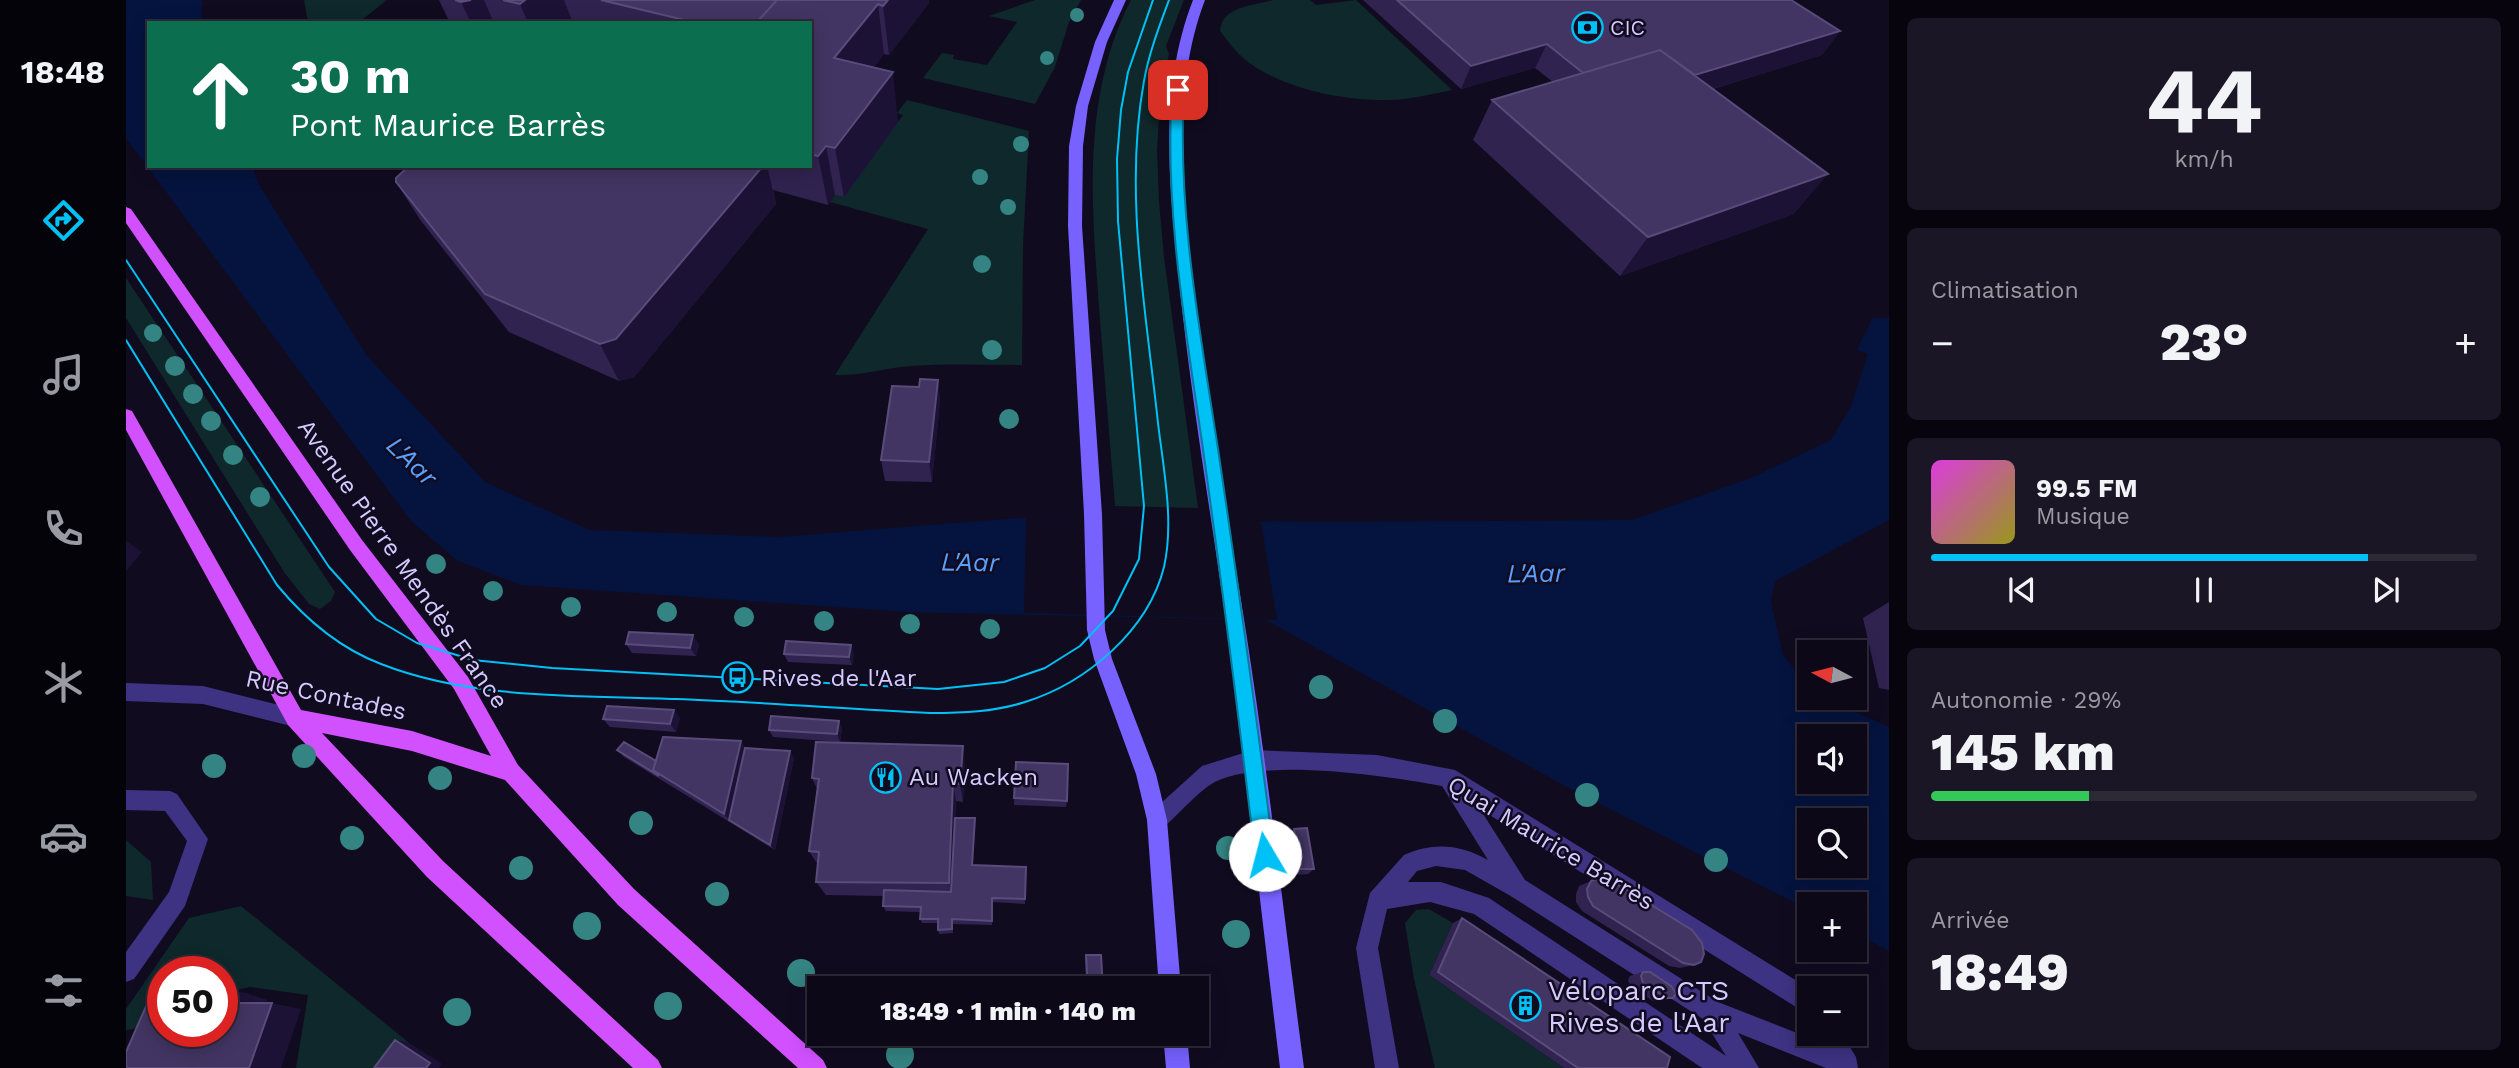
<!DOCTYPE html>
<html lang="fr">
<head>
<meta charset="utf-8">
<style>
	body { margin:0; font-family:"Work Sans",sans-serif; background:#1b1625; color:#f1f3f6; height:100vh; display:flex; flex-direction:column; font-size:26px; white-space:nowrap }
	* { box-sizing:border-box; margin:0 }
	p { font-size:23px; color:#9a9aa2 }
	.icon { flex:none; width:38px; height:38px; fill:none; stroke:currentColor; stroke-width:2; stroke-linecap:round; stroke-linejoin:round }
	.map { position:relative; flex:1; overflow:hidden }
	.panel { display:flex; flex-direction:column; gap:18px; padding:18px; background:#07040d; width:630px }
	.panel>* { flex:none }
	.top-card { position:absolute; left:21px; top:21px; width:665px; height:147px; border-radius:0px; box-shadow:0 4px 18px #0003,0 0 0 2px #2d2937; background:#0b6e4f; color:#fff; overflow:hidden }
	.needle { width:46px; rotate:277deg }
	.tools { position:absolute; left:1671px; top:640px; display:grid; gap:14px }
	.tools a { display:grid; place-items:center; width:70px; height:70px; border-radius:0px; background:#0d0818; box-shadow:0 4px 18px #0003,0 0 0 2px #2d2937; font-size:35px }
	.speed { position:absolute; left:21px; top:956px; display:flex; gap:14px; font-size:35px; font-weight:700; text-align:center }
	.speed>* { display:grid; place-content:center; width:91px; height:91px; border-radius:50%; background:#0d0818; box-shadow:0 4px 18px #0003,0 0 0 2px #2d2937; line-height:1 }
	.speed .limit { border:10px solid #d22; background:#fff; color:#111 }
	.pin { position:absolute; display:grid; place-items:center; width:60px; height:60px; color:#fff; margin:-30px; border-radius:14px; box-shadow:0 4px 10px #0006 }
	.me { position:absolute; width:77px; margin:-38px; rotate:352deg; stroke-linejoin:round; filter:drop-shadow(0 0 5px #0008) }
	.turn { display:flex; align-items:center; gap:24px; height:147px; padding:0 28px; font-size:32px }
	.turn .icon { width:91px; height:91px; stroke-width:2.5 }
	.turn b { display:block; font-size:49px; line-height:60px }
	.big { font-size:52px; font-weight:800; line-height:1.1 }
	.panel .tile { flex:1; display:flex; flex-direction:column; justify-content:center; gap:10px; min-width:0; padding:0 24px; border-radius:10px; background:#1b1625 }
	.panel .dial { align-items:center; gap:0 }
	.dial b { font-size:91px; line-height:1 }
	.song { display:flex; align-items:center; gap:21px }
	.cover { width:84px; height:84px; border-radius:10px; background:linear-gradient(135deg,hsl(300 70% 55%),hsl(60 70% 35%)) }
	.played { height:7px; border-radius:4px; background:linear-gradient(90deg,#00c1f5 80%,#2d2937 80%) }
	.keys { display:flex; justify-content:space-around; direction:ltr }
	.heat { display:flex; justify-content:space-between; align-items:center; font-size:38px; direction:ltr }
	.charge { height:10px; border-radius:5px; background:linear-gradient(90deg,#34c759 29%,#2d2937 0) }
	.trip { position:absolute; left:681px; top:976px; width:402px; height:70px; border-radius:0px; background:#0d0818; box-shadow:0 4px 18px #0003,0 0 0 2px #2d2937; font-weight:800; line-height:70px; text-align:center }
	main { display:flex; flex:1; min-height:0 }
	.tab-bar { display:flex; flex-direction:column; width:126px; justify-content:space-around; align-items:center; background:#05030a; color:#9a9aa2 }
	.tab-bar .icon { width:49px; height:49px }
	.tab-bar .on { color:#00c1f5 }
	.tab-bar b { font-size:32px; color:#f1f3f6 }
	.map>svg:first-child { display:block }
	.green { fill:#0e282b }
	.water { fill:#05143f; fill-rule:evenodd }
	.pier { fill:#110b20 }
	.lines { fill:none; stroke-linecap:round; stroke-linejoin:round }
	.service { fill:#3e3283; fill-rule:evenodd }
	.minor { fill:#3e3283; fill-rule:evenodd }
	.secondary { fill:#7761ff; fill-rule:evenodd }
	.primary { fill:#d151ff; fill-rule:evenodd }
	.tram { stroke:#00c1f5; stroke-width:2 }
	.tree { fill:#338482 }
	.wall { fill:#302350 }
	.shaded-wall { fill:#1c1235 }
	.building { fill:#423563; stroke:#594c7b; stroke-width:2 }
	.route { fill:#00c1f5; stroke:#007d9f; stroke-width:2 }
	.labels { text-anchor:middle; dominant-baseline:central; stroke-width:5; stroke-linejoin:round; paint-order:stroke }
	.far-poi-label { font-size:21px; fill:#d6caff; stroke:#110b20; text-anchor:start }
	.street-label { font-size:24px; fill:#d6caff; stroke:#110b20 }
	.poi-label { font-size:24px; fill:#d6caff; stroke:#110b20; text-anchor:start }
	.water-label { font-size:26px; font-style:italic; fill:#589fff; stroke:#110b20 }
	.near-poi-label { font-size:28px; fill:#d6caff; stroke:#110b20; text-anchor:start }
</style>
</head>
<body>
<main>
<nav class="tab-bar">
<b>18:48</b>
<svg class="icon on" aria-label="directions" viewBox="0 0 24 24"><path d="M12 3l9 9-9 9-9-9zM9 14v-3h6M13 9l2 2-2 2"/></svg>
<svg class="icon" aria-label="music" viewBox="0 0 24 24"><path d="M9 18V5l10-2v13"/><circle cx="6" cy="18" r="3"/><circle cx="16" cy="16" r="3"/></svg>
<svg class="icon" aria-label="phone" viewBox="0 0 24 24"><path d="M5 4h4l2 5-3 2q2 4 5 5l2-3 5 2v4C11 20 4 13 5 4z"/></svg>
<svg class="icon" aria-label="climate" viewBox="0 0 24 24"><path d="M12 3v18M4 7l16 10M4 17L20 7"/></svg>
<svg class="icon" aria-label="car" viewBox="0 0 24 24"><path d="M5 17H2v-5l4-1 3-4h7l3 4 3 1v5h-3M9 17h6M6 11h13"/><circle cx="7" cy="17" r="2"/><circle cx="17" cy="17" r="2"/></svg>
<svg class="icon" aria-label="filters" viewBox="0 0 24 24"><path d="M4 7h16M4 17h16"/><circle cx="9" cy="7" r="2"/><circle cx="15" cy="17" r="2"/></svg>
</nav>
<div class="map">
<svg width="1763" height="1068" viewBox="0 0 1763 1068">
	<rect width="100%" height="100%" fill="#110b20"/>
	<path class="green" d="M178,0H261L232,23H182Z
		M909,0H955L943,22L929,67L909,104L797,78L816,53L828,55L827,59L861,65L891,22L863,16Z
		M1005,0H1058L1040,46L1043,54L1034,104L1031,150L1033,201L1038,257L1072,508L989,506C984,444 979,382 974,320C966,213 954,98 1005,0Z
		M1147,0H1184L1190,5L1230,0L1326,90C1310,93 1294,97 1278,99C1228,104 1148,90 1111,52C1105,46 1100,38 1094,31C1096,6 1127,6 1147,0Z
		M781,100L903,131L897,245L896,365C856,365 814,363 774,367C752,370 732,376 709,375L802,229L704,202L709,195L718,197L777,115L771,113Z
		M0,278L209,592L205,601L194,609L183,604L158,572L0,318Z
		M0,840L25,862L27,900L0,896Z
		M115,906L282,1042L263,1068H170L182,995L124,987L96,993V971H37V1025L0,1030V1009L63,918Z
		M1303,909L1327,923L1303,975L1438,1068H1309L1288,979L1279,923L1290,910Z"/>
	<path class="water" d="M0,0H76L75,23H23V166H126L133,185L241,356L359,482L463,530L655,537L892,518L1192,522L1506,520L1625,478L1705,440L1725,406L1742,354L1731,350L1747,317L1761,319L1763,315V520L1649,581L1645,602L1657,655L1683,687L1684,698H1697L1763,727V951L1729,933V905H1684L1683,910L1439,786L1140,620L781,612L396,585L332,561L285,521L0,138ZM1684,737H1729V782H1684ZM1684,821H1729V866H1684Z"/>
	<path class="pier" d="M900,518L1135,521L1151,620L898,613Z"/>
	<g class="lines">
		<path class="service" d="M1127,750L1251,755L1329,770L1684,989V1019L1676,1016L1670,1007L1354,809L1399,880L1592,1002L1694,1042L1691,1034H1716L1730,1057L1732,1068H1700L1612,1033L1633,1068H1576L1348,914L1304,902L1261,909L1252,948L1273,1068H1249L1230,948L1244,893L1278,855C1307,842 1334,844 1362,860L1316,786C1261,776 1141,758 1091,781C1075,788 1052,815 1038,827L1031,830L1024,827L1021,820L1024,813L1076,766ZM1310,866L1339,870L1383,895L1577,1019L1600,1056L1363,898L1315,882H1282L1291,871Z"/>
		<path class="minor" d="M0,683L77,686L169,709L176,711L179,718L176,725L169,727L77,704L0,701Z
			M0,790L44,791L51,794L82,839L59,906L8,979L0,982V952L43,892L61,841L39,811L0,810Z"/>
		<path class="secondary" d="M988,0H1000L981,42L962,106L957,146L956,226L976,514L979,630L986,659L1030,774L1041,820L1055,989H1033L1021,820L1010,774L968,659L961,630L958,514L942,226L943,146L950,106L969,42Z
			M1067,0H1079C1034,117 1065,275 1083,397C1096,477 1108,558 1121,638C1143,781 1159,925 1178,1068H1154C1137,926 1121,785 1103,643C1087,525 1066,407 1054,289C1044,193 1031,92 1067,0Z
			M1037,1034H1061L1064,1068H1040Z"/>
		<path class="primary" d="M0,207L5,209L236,540L342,677L392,765L508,889L697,1060L701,1068H672L492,905L379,780L286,751L196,733L317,861L532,1060L536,1068H507L301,877L162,725L0,430V409L6,411L175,710L286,731L365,756L328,689L224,550L0,223Z"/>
		<path class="tram" d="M0,260L203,567L250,619L291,643L347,660L426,668L812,689L878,682L919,668L954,646L987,611L1013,559L1018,506L992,221L991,159L995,110L1002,72L1027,0
			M0,340L151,585C180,620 213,648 255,664C347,700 453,695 550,699C635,702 719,709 804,713C836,713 868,712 899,702C960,683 1022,631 1038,567C1049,518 1036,463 1031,414C1019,305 998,190 1018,81C1023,53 1033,27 1043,0"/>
	</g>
	<g class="tree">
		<circle cx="951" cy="15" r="7"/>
		<circle cx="921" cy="58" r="7"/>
		<circle cx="895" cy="144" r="8"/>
		<circle cx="854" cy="177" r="8"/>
		<circle cx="882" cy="207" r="8"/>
		<circle cx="856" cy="264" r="9"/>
		<circle cx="27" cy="333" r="9"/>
		<circle cx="866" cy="350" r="10"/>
		<circle cx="49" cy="366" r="10"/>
		<circle cx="67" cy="394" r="10"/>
		<circle cx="883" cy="419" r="10"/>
		<circle cx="85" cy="421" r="10"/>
		<circle cx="107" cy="455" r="10"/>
		<circle cx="134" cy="497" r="10"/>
		<circle cx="310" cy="564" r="10"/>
		<circle cx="367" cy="591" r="10"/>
		<circle cx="445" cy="607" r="10"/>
		<circle cx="541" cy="612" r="10"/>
		<circle cx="618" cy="617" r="10"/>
		<circle cx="698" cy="621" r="10"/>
		<circle cx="784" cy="624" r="10"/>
		<circle cx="864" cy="629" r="10"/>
		<circle cx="1195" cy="687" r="12"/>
		<circle cx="1319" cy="721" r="12"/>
		<circle cx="178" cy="756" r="12"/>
		<circle cx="88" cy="766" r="12"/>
		<circle cx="314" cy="778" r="12"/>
		<circle cx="1461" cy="795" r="12"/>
		<circle cx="515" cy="823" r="12"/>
		<circle cx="226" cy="838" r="12"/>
		<circle cx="1102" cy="848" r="12"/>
		<circle cx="1590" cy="860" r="12"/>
		<circle cx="395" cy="868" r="12"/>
		<circle cx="591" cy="894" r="12"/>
		<circle cx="461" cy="926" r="14"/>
		<circle cx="1110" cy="934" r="14"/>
		<circle cx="675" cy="973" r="14"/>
		<circle cx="542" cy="1006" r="14"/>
		<circle cx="331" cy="1012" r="14"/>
		<circle cx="774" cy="1055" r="14"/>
	</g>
	<path class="wall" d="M313,0H803V3L763,55L758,54L748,67L772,122L718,197L709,195L702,205L647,190L650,204L508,377L493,381L383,332L295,221L270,182L281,168L273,166H684V23H324Z
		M1237,0H1665L1714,31L1696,55L1587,89L1668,214L1494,276L1347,140L1366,100L1427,82L1409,68L1335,89Z
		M812,380L814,401L806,482L759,481L755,460Z
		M1763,602V690L1753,688L1737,618Z
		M500,644H573L570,656L506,653Z
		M728,653L726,665L662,662L658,654Z
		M554,718L550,732L484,727L477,719Z
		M716,728L714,742L647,737L643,730Z
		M615,741L619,748L668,758L649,850L498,757L491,750L530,761Z
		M890,762L941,801L940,807L888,805Z
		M839,765L837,802L830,801L829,818L849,824L847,865L900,867L899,904L867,902L866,925L827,924V933L813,934L812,930V923H796L794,919V912L760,911L757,906L758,896L700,895L690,882L692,865L683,851L691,789L686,778Z
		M1168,829L1188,869L1182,874L1169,875L1162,835Z
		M1472,878L1568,965L1554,968L1543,966L1456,911L1450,902V894L1453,886Z
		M1336,918L1541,1068H1438L1303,975L1327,923Z
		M960,955L977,989H960L959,959Z
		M1517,972L1547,998L1534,1001H1527L1504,986L1502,980L1504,976Z"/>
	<path class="shaded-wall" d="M345,0H358L368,23H345L335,2Z
		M399,0H438L447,23H402L394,4Z
		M762,0H803V3L763,55L757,6Z
		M752,4L758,54L716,108L708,58Z
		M1714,31L1696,55L1530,106L1545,83Z
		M1421,44L1409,68L1335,89L1345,66Z
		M767,72L772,122L718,197L709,148Z
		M700,146L709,195L702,205L692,156Z
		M637,166H641L650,204L508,377L493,381L474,344Z
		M1702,174L1668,214L1494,276L1522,237Z
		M812,380L814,401L806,482L803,462Z
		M0,541L16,552L0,571Z
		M567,635L573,644L570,656L564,648Z
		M725,645L728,653L726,665L723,657Z
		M548,710L554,718L550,732L544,724Z
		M713,721L716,728L714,742L711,734Z
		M615,741L624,755L603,820L598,814Z
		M837,746L839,765L837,802L834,784Z
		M664,751L668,758L649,850L644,845Z
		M827,783L830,801L826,896L823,883Z
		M849,818V824L847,871L846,865Z
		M96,989L121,993L141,1000L139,1009L108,1003Z
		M146,1003L175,1009L155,1068H123Z
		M269,1040L282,1042L316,1064L313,1068H300Z"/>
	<path class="building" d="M329,0H345L335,2Z
		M377,0H399L394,4Z
		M475,0H651L630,23H571Z
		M651,0H762L757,6L752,4L708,58L767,72L709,148L700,146L692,156L684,154V23H630Z
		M1271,0H1665L1714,31L1569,75L1534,50L1457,73L1421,44L1345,66Z
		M1534,50L1702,174L1522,237L1366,100Z
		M283,166H637L490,339L474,344L359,294L270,182V178Z
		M794,379L812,380L803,462L755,460L766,386L793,387Z
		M503,632L567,635L564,648L500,644Z
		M660,641L725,645L723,657L658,654Z
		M481,706L548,710L544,724L477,719Z
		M645,716L713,721L711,734L643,730Z
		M537,737L615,741L598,814L527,770Z
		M498,742L530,761L527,770L533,776L491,750Z
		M690,742L837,746L834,784L827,783L823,883L690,882L693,852L683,851L693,779L686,778Z
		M619,748L664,751L644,845L603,820Z
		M890,762L942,764L941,801L888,798Z
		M829,818H849L846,865L900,867L899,899L866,898V921L826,919V929L812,930V919H794L795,907L757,906L758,890L825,892Z
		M1181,828L1188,869H1174L1168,829Z
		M1472,878L1483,879L1566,930L1576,943L1578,954L1575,962L1568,965L1557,963L1467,906L1462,897L1461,889L1465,881Z
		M1336,918L1544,1057L1541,1068H1452L1312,972Z
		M960,955H975L977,989H962Z
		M1517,972H1524L1545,986L1550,993L1547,998H1541L1517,983L1515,976Z
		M96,990L110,995L108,1003H146L123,1068H0V1052L21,1004H37V1031H96Z
		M269,1040L304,1063L300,1068H248Z"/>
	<path class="route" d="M1052,87L1058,90C1051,211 1074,331 1092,449C1112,584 1131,720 1148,855L1145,862L1139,865L1132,862L1129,855C1113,720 1096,584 1077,449C1060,330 1038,210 1046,90Z"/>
	<defs>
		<symbol id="bank-ring" viewBox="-11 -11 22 22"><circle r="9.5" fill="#110b20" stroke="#00c1f5" stroke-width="1.5"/><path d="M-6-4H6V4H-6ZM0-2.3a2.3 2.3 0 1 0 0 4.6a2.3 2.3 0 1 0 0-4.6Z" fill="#00c1f5"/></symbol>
		<symbol id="bus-ring" viewBox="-11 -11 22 22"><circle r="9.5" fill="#110b20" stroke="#00c1f5" stroke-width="1.5"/><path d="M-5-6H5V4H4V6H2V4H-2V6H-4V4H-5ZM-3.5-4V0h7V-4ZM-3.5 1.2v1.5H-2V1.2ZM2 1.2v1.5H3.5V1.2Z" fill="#00c1f5"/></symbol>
		<symbol id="restaurant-ring" viewBox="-11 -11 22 22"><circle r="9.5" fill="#110b20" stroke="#00c1f5" stroke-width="1.5"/><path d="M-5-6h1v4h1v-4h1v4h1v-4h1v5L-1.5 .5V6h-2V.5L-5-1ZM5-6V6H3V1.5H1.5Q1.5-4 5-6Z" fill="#00c1f5"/></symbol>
		<symbol id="building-ring" viewBox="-11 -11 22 22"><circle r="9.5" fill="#110b20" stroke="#00c1f5" stroke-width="1.5"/><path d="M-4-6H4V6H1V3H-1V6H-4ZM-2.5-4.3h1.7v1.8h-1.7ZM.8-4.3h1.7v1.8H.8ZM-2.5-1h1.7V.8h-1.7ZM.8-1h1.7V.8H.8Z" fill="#00c1f5"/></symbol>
	</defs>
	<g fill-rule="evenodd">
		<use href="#bank-ring" x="1444" y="10" width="35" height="35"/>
		<use href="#bus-ring" x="594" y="660" width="35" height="35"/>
		<use href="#restaurant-ring" x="742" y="760" width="35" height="35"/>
		<use href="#building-ring" x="1382" y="988" width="35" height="35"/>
	</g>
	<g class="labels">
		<g class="far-poi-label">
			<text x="1484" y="27">CIC</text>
		</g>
		<g class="street-label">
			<text transform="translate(277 564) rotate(55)">Avenue Pierre Mendès France</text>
			<text transform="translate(200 695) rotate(12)">Rue Contades</text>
			<text transform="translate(1425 843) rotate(31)">Quai Maurice Barrès</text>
		</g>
		<g class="poi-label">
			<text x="635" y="678">Rives de l'Aar</text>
			<text x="783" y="777">Au Wacken</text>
		</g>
		<g class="water-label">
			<text transform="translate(286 461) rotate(44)">L'Aar</text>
			<text transform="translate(844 562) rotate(1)">L'Aar</text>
			<text transform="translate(1410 573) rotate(-1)">L'Aar</text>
		</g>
		<g class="near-poi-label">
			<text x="1422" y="990">Véloparc CTS<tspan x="1422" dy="32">Rives de l'Aar</tspan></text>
		</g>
	</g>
</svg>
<div class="tools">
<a><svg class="needle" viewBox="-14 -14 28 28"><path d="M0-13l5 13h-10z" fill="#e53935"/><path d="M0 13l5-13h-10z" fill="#9a9aa2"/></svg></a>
<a><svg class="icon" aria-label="sound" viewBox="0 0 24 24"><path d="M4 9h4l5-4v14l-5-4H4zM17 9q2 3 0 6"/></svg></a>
<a><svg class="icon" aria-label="search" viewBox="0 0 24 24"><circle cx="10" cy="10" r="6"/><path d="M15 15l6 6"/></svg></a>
<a>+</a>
<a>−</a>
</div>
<div class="speed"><div class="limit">50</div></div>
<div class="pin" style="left:1052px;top:90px;background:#d93025"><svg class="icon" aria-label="arrive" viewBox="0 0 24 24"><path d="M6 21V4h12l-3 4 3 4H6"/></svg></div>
<svg class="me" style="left:1139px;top:855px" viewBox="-20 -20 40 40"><circle r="19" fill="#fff"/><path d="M0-13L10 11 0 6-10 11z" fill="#00c1f5"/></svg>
<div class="trip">18:49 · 1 min · 140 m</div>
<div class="top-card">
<div class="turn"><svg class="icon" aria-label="ahead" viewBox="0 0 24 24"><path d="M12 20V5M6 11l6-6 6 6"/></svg><div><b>30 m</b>Pont Maurice Barrès</div></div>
</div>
</div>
<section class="panel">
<div class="tile dial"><b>44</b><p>km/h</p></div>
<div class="tile"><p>Climatisation</p>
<div class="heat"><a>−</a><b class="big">23°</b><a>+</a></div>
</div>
<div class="tile">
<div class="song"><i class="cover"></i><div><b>99.5 FM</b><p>Musique</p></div></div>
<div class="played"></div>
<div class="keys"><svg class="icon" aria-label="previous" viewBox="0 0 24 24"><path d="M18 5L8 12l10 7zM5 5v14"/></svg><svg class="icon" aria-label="pause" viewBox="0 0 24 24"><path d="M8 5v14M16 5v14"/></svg><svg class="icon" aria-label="next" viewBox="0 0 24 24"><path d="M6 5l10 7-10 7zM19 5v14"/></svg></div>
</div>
<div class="tile"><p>Autonomie · 29%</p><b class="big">145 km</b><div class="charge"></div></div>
<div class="tile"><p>Arrivée</p><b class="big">18:49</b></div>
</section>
</main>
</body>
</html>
